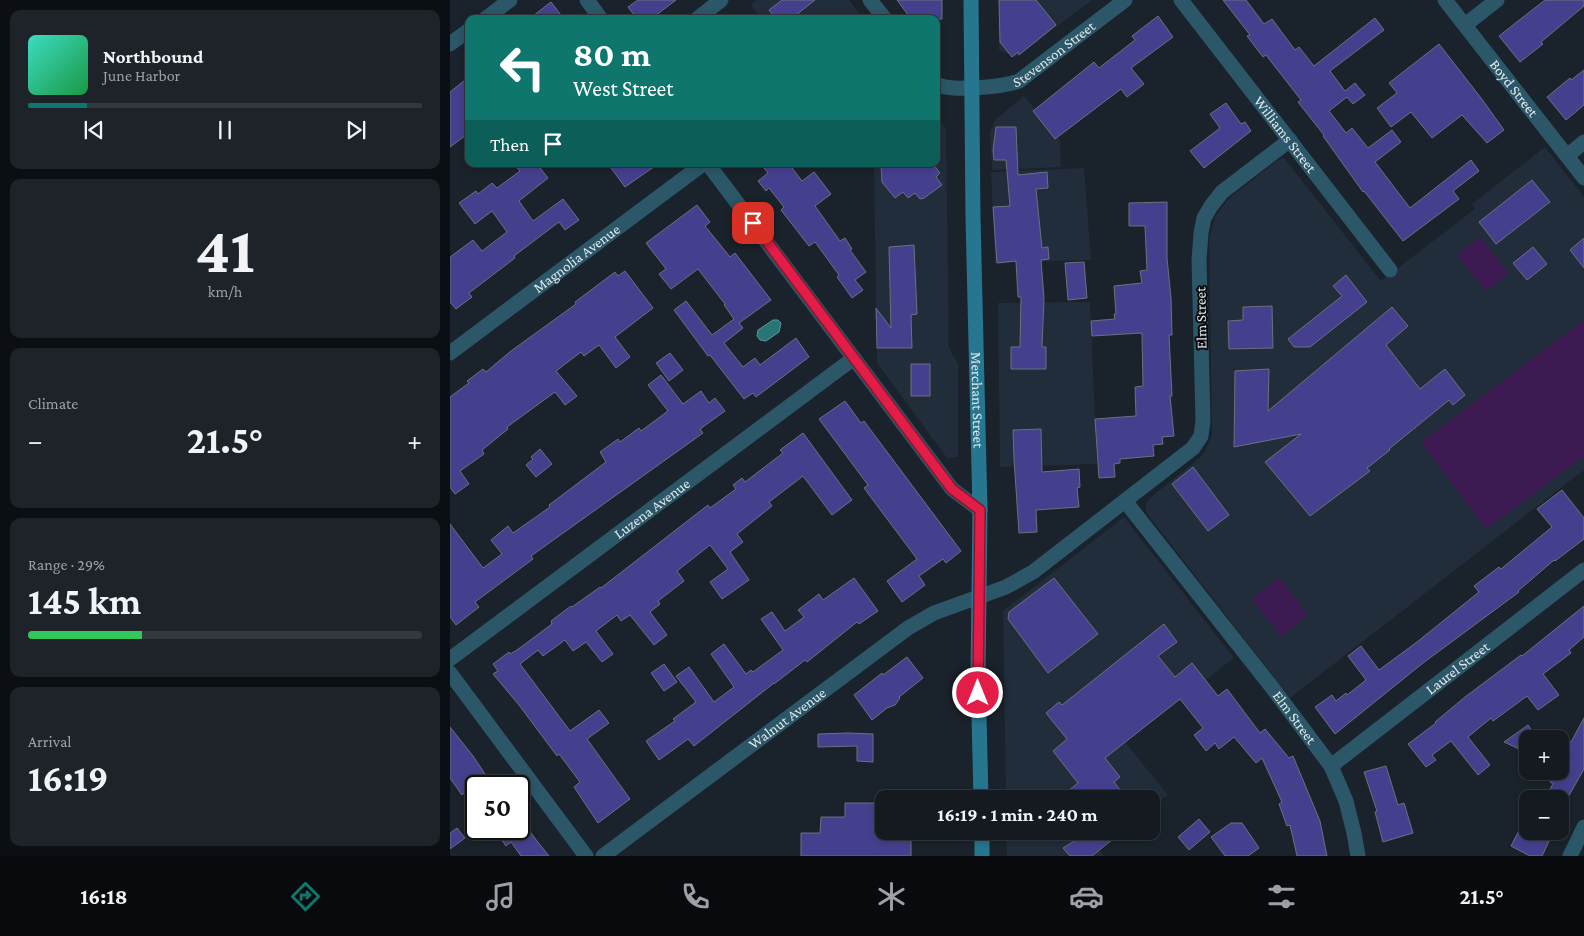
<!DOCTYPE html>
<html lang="en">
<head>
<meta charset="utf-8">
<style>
	body { margin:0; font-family:"Crimson Pro",serif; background:#1d2329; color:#f1f3f6; height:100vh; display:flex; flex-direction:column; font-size:19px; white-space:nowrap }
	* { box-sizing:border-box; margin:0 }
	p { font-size:16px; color:#9da1a5 }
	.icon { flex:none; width:28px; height:28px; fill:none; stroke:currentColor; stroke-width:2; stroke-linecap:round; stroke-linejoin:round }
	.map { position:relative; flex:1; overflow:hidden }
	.drawer { display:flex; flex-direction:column; gap:10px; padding:10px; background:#0b0e12; width:450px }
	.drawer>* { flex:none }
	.banner { position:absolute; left:15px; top:15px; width:475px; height:152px; border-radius:10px; box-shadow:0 2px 8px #0003,0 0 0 1px #33383e; background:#0f766e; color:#fff; overflow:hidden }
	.tools { position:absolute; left:1069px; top:730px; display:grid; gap:10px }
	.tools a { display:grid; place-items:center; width:50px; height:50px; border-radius:10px; background:#141a20; box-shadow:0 2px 8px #0003,0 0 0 1px #33383e; font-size:25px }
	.speed { position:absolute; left:15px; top:775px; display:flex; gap:10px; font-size:25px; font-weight:700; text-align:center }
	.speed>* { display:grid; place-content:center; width:65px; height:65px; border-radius:50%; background:#141a20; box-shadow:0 2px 8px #0003,0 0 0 1px #33383e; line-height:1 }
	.speed .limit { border:2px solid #111; border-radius:8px; background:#fff; color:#111 }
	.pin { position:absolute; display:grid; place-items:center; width:42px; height:42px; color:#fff; margin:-21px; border-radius:10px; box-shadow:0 2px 8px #0006 }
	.me { position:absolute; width:55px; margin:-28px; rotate:0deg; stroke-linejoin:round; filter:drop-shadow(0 0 4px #0008) }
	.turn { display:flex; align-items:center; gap:18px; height:105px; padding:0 25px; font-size:22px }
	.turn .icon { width:65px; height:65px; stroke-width:2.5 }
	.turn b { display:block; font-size:35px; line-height:42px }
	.then { display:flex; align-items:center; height:48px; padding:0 25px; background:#0003; gap:10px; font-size:19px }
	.big { font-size:38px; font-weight:700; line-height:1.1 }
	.drawer .card { flex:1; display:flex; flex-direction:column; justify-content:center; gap:8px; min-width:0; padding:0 18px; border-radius:10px; background:#1d2329 }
	.drawer .dial { align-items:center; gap:0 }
	.dial b { font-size:65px; line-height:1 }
	.song { display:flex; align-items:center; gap:15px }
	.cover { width:60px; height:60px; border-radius:8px; background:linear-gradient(135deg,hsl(170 70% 55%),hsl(140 70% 35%)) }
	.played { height:5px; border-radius:2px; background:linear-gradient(90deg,#0f766e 15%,#33383e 15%) }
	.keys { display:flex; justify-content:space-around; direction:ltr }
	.heat { display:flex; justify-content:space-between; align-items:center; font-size:28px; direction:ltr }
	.charge { height:8px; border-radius:4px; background:linear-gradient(90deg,#34c759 29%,#33383e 0) }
	.trip { position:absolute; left:425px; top:790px; width:285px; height:50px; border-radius:10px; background:#141a20; box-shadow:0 2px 8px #0003,0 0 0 1px #33383e; font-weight:700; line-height:50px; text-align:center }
	.dock { display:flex; height:80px; justify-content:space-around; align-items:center; background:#080a0d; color:#9da1a5 }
	.dock .icon { width:35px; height:35px }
	.dock .active { color:#0f766e }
	.dock b { font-size:22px; color:#f1f3f6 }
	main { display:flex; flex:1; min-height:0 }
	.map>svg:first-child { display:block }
	.built { fill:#212d3b }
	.green { fill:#3d1a52 }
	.water { fill:#267676; stroke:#5e989a }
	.building { fill:#44408e; stroke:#6e6f7d }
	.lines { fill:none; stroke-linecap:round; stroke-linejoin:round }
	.street { stroke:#2b5768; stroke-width:15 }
	.secondary { stroke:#277690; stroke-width:15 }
	.route-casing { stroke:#92132f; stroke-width:12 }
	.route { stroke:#e11d48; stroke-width:9 }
	.labels { text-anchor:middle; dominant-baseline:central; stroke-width:4; stroke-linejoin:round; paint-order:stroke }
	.street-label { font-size:15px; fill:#e2e8ee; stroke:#080b0f }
</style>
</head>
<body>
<main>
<section class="drawer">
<div class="card">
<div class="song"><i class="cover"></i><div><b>Northbound</b><p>June Harbor</p></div></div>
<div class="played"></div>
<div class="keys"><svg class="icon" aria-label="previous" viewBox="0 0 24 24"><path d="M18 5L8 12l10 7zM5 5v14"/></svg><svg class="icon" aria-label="pause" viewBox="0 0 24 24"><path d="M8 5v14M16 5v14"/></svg><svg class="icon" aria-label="next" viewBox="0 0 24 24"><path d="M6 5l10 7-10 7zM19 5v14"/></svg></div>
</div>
<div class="card dial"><b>41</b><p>km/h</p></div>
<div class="card"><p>Climate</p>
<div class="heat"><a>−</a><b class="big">21.5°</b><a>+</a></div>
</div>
<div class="card"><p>Range · 29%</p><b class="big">145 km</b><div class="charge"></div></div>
<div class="card"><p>Arrival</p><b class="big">16:19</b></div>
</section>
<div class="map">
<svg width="1134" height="856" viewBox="0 0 1134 856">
	<rect width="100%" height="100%" fill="#1a222b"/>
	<path class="built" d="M307,0H399L413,19H311L301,5Z
		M549,0H642L566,57L549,50Z
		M574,96L610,140L611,167L542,170L540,132L545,120Z
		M486,116L496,129L499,348L508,364V457L497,458L427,363L424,168L421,164H486Z
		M1095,147L1134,197V470L840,698L698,515L696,510V503L700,498L753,455L762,436L759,238L765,217L778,199L828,160L834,158L931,281L1025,209L1022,204Z
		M634,168L641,260L545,263L541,172Z
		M640,302L647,464L550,467L548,303Z
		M674,517L784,658L675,742L718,795L701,808V799H556L553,611Z
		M556,831H673L650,850L654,856H557Z"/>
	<path class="green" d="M1030,237L1059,274L1036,291L1007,255Z
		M1134,320V456L1036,529L971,442Z
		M829,577L858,615L831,636L802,599Z"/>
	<path class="water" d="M323,320H328L331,323L329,332L316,341L310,340L307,336L308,330Z"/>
	<path class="building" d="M188,0H226L201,19H187L178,7Z
		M332,0H365L341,19H326L319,10Z
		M447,0H492V19H461Z
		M549,0H586L606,25L569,55L568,52L562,57L550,42Z
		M773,0H796L814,24L822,19L845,50L849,47L864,66L925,18L934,30L880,71L895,91L905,83L915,95L903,104L897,97L879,111L896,133L902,128L918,148L942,130L951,142L925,162L960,208L1021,160L1029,171L1003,191L1009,199L953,241L914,191L913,192L873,136L874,135L848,102L851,100L816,55L813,57L797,36L800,35Z
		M1095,0H1134V6L1091,42L1093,44L1070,62L1049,36Z
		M101,2L114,19H79Z
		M708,16L723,37L681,68L694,84L677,97L671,89L605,139L583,111L644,62L649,68L685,40L682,36Z
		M989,44L1031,98L1054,130L1037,143L1012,115L982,138L961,112L941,127L927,108L947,93L939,83Z
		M1134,70V105L1116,120L1097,97L1120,78L1121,80Z
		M19,77V133L0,147V92Z
		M776,103L791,124L795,122L801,131L754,168L740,151L770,128L760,114Z
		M546,127H566L568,175L597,172L598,188L586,189L592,248L598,247L599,259L591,260L594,298L592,347H596V369H561V347H570L571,297H568L566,261L547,263L543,207L560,206L556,160H544L543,150Z
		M64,164H87L98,178L69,201L83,221L113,199L129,220L115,230L109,222L64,256L65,258L19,293L22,297L6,309L0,302V257L23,240L32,251L57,232L42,211L25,224L9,203L26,191L28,194L42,183L47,188L70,171Z
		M158,164H208L175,187Z
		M311,164H339L352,181L364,172L381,194L365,206L390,241L395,238L402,249L400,250L416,272L405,280L413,290L402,298L387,277L389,275L365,242L359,246L331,210L334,207L319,188L316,191L308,181L318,173Z
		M431,164H483L490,173L486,177L492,185L474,198L470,199L465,193L458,198L453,192L445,198L432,182Z
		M1082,180L1100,202L1046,244L1029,222Z
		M717,202V258L721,298L722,335H719L722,396H720L724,436L712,437L713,444L703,445L704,456L670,459V463L664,464L665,477L649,478L645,419L686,416L685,387L693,386L692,336V333L642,336L641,321L665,319L664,314H666L664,286L692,283L690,271L697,270L695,226H679V203Z
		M247,205L260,222L255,226L280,257L285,253L321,300L289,323L293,328L274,343L293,367L305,358L310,365L346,338L359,357L306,397L303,393L294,399L260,355L258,356L224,310L236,301L262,335L284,319L274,305L275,304L248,269L221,289L209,274L216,269L196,243Z
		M1134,238V268L1120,250Z
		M464,245L467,314L461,315L462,348H427L426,308L441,328L439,247Z
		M1083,247L1097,264L1077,280L1063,263Z
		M634,262L637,298L618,300L615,263Z
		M175,271L203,308L165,337L180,357L166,368L149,345L134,356L131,352L106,371L127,396L115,405L105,392L57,427L58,429L32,450L34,454L10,471L19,484L5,494L0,487V397L19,383L17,381L33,369L36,372L61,351L126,304L125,302L165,272L168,276Z
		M896,275L917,302L860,347H844L838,339L892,296L883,286Z
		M822,306L823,348L779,349L778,321L793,320V307Z
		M942,307L958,326L936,345L970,389L995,369L1015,395L1003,405L999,400L939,449L940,450L917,468L920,471L860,516L815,462L851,434L784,447L785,371L819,369L818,411Z
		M220,353L233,370L219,381L206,363Z
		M461,364H480V396H461Z
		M211,375L233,404L251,391L259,403L265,398L275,411L250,429L253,433L81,556L83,559L25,602L29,607L6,625L0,617V524L33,568L52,554L41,540L58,526L63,533L100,507L99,505L156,462L150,452L168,439L170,442L189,428L191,431L218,411L198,385Z
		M395,401L411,423L414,421L511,551L496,563L493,559L469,576L475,585L452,602L437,581L467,559L414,488L418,485L369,419Z
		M591,429L592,472L629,469L630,487L627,488L629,507L586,510L587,532L569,533L564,459L563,430Z
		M353,433L402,500L382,515L353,476L319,502L322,506L287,534L293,542L280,552L299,580L272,599L260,582L278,569L260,545L227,571L234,581L208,601L210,604L200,612L217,635L204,645L180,615L171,621L167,615L146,631L163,654L152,662L136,642L123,651L115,640L93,656L88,650L70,664L120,731L149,710L159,723L137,739L180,799L148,823L124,787L130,782L109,754L107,756L69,705L43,674L48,671L43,664L59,652L60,654L67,650L102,624L101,621L121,606L122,607L150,587L151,588L258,505L260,508L286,489L283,485L292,478L295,482L333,453L330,450Z
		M90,449L102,464L86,477L76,465L83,459L81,457Z
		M743,467L779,515L758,531L722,484Z
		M1112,490L1134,518V539L1105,561L1104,560L1068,591L1069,592L973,663L885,734L865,707L882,695L886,701L896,693L897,695L916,680L898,656L911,646L929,670L967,642L1029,592L1024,586L1049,567L1051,569L1102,527L1087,509Z
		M404,578L428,611L409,624L407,622L357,662L355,660L324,684V683L244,746L238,739L209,760L196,741L225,721L223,719L246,702L226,676L239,667L264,702L284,687L261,654L274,644L296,674L301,670L303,672L333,650L311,619L322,612L335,631L354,617L348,610L369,594L373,600Z
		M604,578L648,634L598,673L558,619L559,612Z
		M1134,606V637L1119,650L1121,653L1093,674L1109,695L1088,710L1077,696L1043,721L1041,718L1018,737L1040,765L1028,775L1001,741L982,755L986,760L976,767L958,744L986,723L985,722L1015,697L1071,655L1072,656Z
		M714,624L727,642L708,656L725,677L742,663L768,696L777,689L810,733L815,729L839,758L843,756L870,821L877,856H847L840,825L837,826L829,804L832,802L812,758L806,763L784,737L769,749L765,743L756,751L744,735L753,728L730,699L655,758L670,777L664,782L677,799H608L628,783L603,751L617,739L596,713L609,702L612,705Z
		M457,657L473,678L449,697L450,698L445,705L437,708L422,720L404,695L432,673L433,675Z
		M214,664L227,682L214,691L201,673Z
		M1134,718V769L1117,799H1094L1103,784L1100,782L1106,771H1110V752L1117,740L1121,742Z
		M1078,725L1087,739H1078V753L1054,742Z
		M0,727L23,756L43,786H26V807L15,792L12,795L0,778Z
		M398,733L423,734V762L407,761V746L368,747V734Z
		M936,766L948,805L954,803L963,833L933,842L925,812L927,811L914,772Z
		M395,803H434V831H461V856H351V833H370L371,817H395Z
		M1078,813V831H1104L1092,856H1080L1061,846Z
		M69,817L87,841L99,856H71L61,842L56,846L44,829H69Z
		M749,819L760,832L739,850L728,837Z
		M781,823H792L809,848L798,856H775L761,837Z
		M7,828L15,838L0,849V833Z
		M641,831H673L642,856H620L613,848Z"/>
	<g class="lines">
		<g class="street">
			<path d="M137,0L151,19"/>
			<path d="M420,0L435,19"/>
			<path id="s1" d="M731,0L940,270"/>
			<path id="s2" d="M995,0L1134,178"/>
			<path d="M35,19L60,0"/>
			<path d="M247,19L271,0"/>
			<path d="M1015,25L1047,0"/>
			<path d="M0,44L19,30"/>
			<path id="s3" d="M486,84C499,92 554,87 569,81L675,0"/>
			<path d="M1117,156L1134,142"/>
			<path d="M258,164L502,489L530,510"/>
			<path id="s4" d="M0,353L253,164"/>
			<path id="s5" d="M675,501L821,686L881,766L896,801L904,833L908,856"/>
			<path id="s6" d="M0,659L404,358"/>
			<path d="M0,673L136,856"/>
			<path id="s7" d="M881,766L1134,570"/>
			<path id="s8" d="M153,856L458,628L484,613L556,587L583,572L743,448L751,436L753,421L749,260L751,233L754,218L761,206L772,192L840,140"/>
			<path d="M1120,856L1134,827"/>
		</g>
		<g class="secondary">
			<path id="s9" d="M521,0L523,217L530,510L528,674L531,799"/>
			<path d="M532,831V856"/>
		</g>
	</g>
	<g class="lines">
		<defs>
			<path id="route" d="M303,223L502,489L530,510L528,693"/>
		</defs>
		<use href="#route" class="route-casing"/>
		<use href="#route" class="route"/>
	</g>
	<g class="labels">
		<g class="street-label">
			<text stroke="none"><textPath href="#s3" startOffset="128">Stevenson Street</textPath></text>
			<text stroke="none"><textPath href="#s2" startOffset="112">Boyd Street</textPath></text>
			<text stroke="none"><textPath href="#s1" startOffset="170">Williams Street</textPath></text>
			<text stroke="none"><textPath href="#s4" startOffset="158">Magnolia Avenue</textPath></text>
			<text transform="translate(751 318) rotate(-91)">Elm Street</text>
			<text stroke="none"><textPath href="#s9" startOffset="400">Merchant Street</textPath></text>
			<text stroke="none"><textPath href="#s6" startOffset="252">Luzena Avenue</textPath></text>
			<text stroke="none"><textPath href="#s7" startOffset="160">Laurel Street</textPath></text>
			<text stroke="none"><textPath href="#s5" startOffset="275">Elm Street</textPath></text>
			<text stroke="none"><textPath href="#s8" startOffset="230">Walnut Avenue</textPath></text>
		</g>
	</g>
</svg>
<div class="tools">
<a>+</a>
<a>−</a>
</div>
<div class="speed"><div class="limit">50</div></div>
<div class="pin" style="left:303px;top:223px;background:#d93025"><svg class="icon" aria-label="arrive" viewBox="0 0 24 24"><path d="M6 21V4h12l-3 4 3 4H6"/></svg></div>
<svg class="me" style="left:528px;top:693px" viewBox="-20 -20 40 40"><circle r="17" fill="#e11d48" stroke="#fff" stroke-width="3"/><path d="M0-11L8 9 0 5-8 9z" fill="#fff"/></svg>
<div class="trip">16:19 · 1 min · 240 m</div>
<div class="banner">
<div class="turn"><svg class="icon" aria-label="left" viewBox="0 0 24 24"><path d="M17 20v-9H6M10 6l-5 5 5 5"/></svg><div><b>80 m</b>West Street</div></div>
<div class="then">Then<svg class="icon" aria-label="arrive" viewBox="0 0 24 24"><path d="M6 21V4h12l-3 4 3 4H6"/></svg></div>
</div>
</div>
</main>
<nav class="dock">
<b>16:18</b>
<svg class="icon active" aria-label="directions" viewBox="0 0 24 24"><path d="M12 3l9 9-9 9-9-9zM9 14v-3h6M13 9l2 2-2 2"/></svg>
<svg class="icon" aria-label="music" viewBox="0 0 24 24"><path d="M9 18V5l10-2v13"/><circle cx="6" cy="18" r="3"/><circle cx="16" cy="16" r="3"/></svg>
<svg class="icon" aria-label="phone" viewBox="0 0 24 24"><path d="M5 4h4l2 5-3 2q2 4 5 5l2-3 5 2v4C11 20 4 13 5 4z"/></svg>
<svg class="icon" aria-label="climate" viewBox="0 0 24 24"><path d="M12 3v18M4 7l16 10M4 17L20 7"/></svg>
<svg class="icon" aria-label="car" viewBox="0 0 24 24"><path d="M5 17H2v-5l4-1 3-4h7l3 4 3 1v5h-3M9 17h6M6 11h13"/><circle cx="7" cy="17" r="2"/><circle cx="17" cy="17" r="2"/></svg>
<svg class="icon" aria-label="filters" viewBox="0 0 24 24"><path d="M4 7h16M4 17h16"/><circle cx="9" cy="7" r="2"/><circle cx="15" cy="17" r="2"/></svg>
<b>21.5°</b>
</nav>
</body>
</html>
